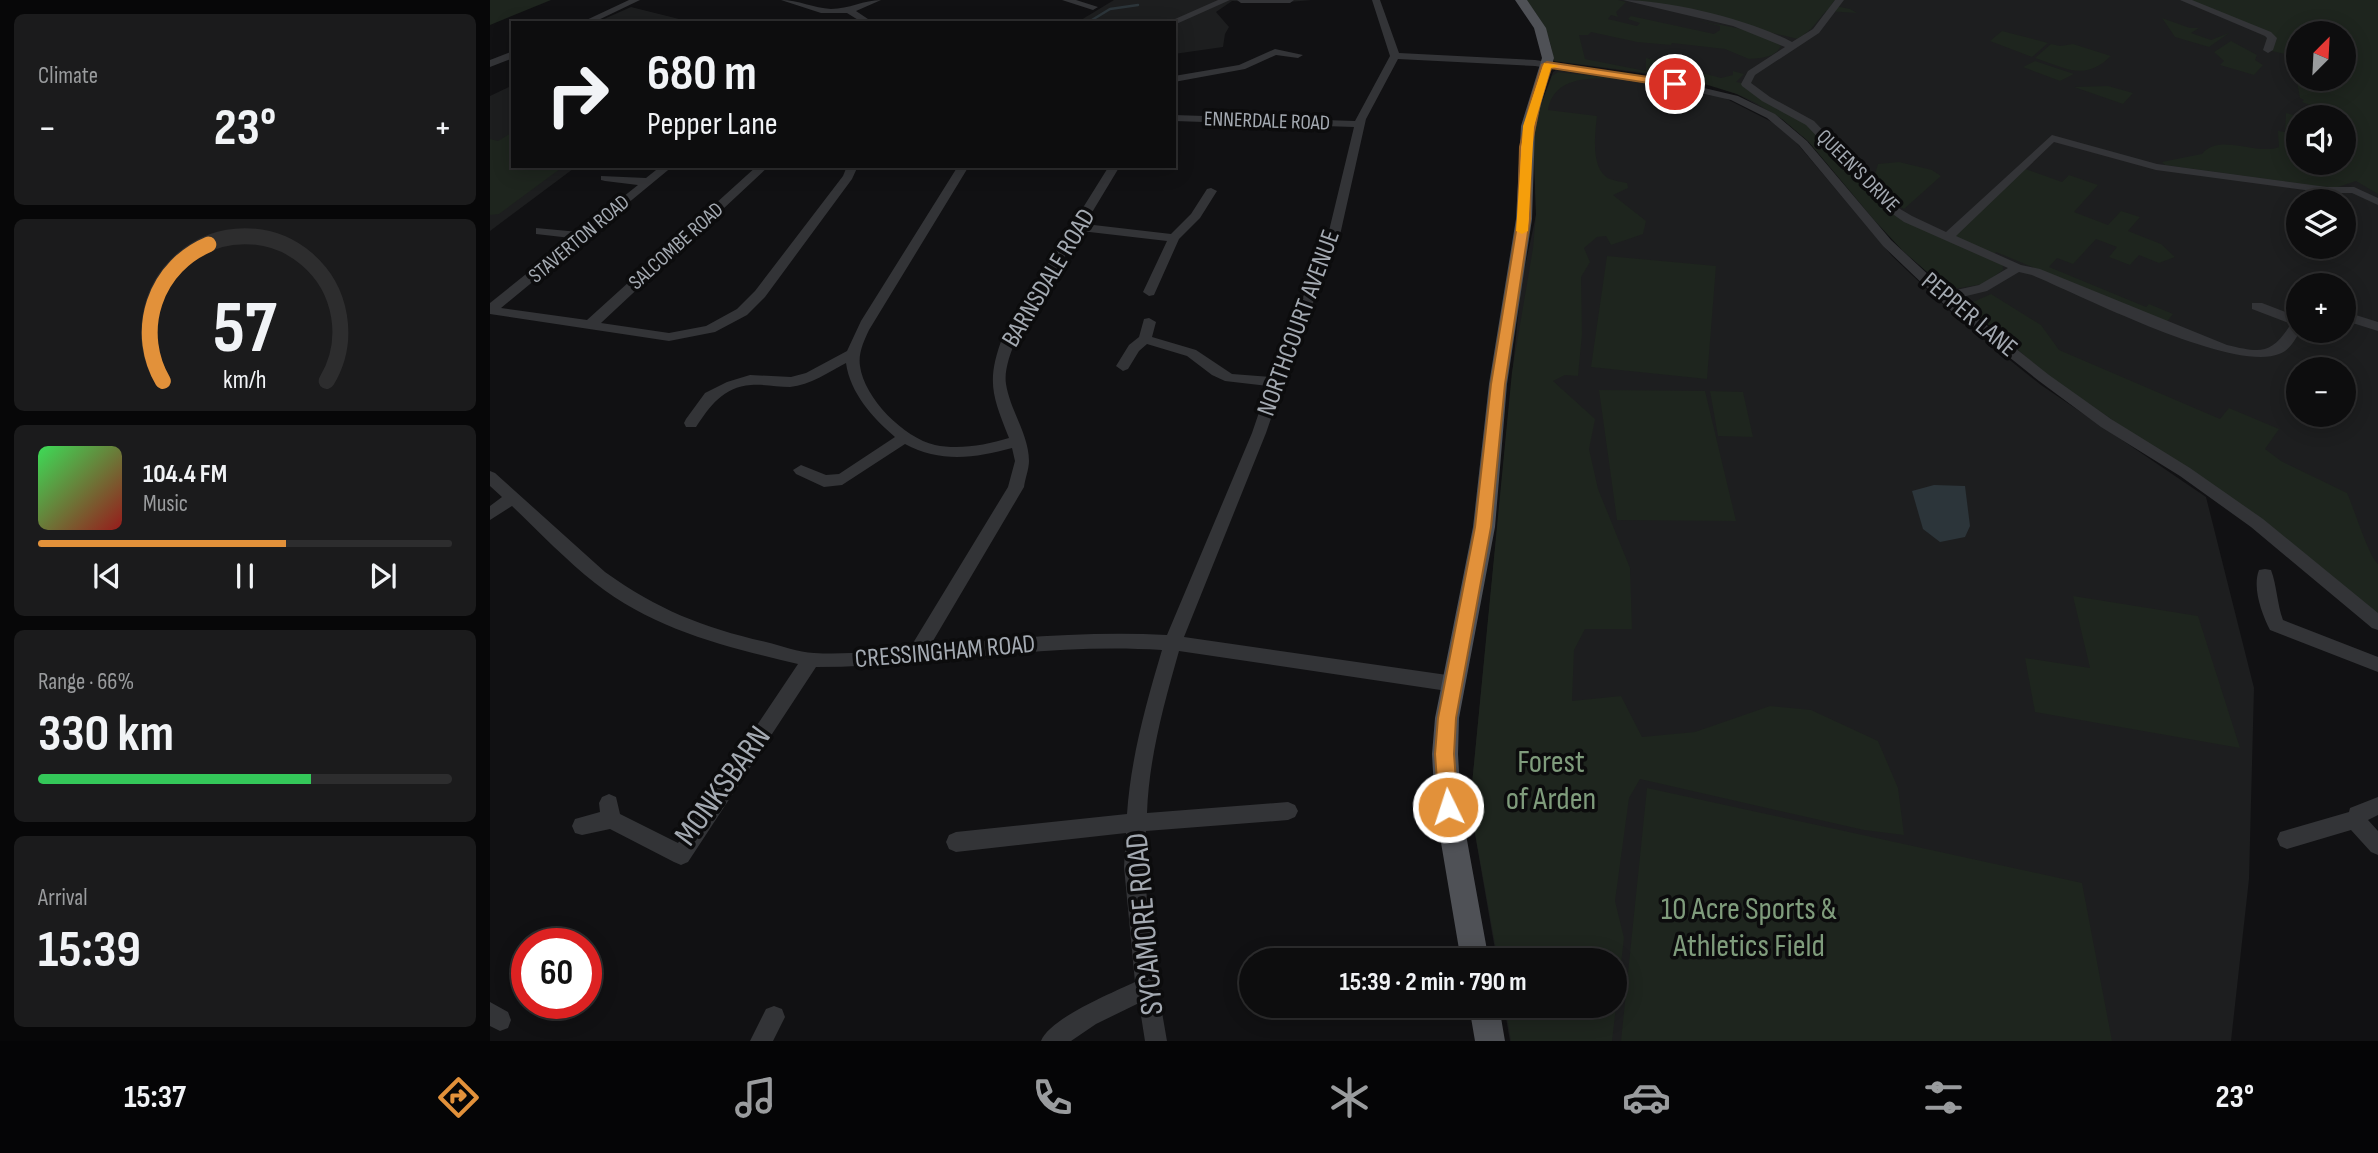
<!DOCTYPE html>
<html lang="en">
<head>
<meta charset="utf-8">
<style>
	body { margin:0; font-family:"Sofia Sans Condensed",sans-serif; background:#1b1b1c; color:#f1f3f6; height:100vh; display:flex; flex-direction:column; font-size:26px; white-space:nowrap }
	* { box-sizing:border-box; margin:0 }
	p { font-size:23px; color:#9a9c9e }
	.icon { flex:none; width:38px; height:38px; fill:none; stroke:currentColor; stroke-width:2; stroke-linecap:round; stroke-linejoin:round }
	.map { position:relative; flex:1; overflow:hidden }
	.panel { display:flex; flex-direction:column; gap:14px; padding:14px; background:#070708; width:490px }
	.panel>* { flex:none }
	.banner { position:absolute; left:21px; top:21px; width:665px; height:147px; border-radius:0px; box-shadow:0 4px 18px #0003,0 0 0 2px #2d2d2e; background:#0d0d0e; color:#f1f3f6; overflow:hidden }
	.needle { width:46px; rotate:24deg }
	.fabs { position:absolute; left:1796px; top:21px; display:grid; gap:14px }
	.fabs a { display:grid; place-items:center; width:70px; height:70px; border-radius:50%; background:#0d0d0e; box-shadow:0 4px 18px #0003,0 0 0 2px #2d2d2e; font-size:35px }
	.speed { position:absolute; left:21px; top:928px; display:flex; gap:14px; font-size:35px; font-weight:700; text-align:center }
	.speed>* { display:grid; place-content:center; width:91px; height:91px; border-radius:50%; background:#0d0d0e; box-shadow:0 4px 18px #0003,0 0 0 2px #2d2d2e; line-height:1 }
	.speed .limit { border:10px solid #d22; background:#fff; color:#111 }
	.pin { position:absolute; display:grid; place-items:center; width:60px; height:60px; color:#fff; margin:-30px; border:4px solid #fff; border-radius:50%; box-shadow:0 2px 7px #0007 }
	.me { position:absolute; width:77px; margin:-38px; rotate:356deg; stroke-linejoin:round; filter:drop-shadow(0 0 5px #0008) }
	.turn { display:flex; align-items:center; gap:24px; height:147px; padding:0 21px; font-size:32px }
	.turn .icon { width:91px; height:91px; stroke-width:2.5 }
	.turn b { display:block; font-size:49px; line-height:60px }
	.big { font-size:52px; font-weight:700; line-height:1.1 }
	.panel .card { flex:1; display:flex; flex-direction:column; justify-content:center; gap:10px; min-width:0; padding:0 24px; border-radius:10px; background:#1b1b1c }
	.panel .dial { align-items:center; gap:0 }
	.dial svg { height:182px; overflow:visible; fill:none; stroke:#2d2d2e; stroke-width:7; stroke-linecap:round; text-anchor:middle }
	.dial text { fill:#f1f3f6; stroke:none }
	.song { display:flex; align-items:center; gap:21px }
	.cover { width:84px; height:84px; border-radius:10px; background:linear-gradient(135deg,hsl(130 70% 55%),hsl(0 70% 35%)) }
	.played { height:7px; border-radius:4px; background:linear-gradient(90deg,#e2913a 60%,#2d2d2e 60%) }
	.keys { display:flex; justify-content:space-around; direction:ltr }
	.heat { display:flex; justify-content:space-between; align-items:center; font-size:38px; direction:ltr }
	.charge { height:10px; border-radius:5px; background:linear-gradient(90deg,#34c759 66%,#2d2d2e 0) }
	.trip { position:absolute; left:749px; top:948px; width:388px; height:70px; border-radius:35px; background:#0d0d0e; box-shadow:0 4px 18px #0003,0 0 0 2px #2d2d2e; font-weight:700; line-height:70px; text-align:center }
	.tabs { display:flex; height:112px; justify-content:space-around; align-items:center; background:#050506; color:#9a9c9e }
	.tabs .icon { width:49px; height:49px }
	.tabs .current { color:#e2913a }
	.tabs b { font-size:32px; color:#f1f3f6 }
	main { display:flex; flex:1; min-height:0 }
	.map>svg:first-child { display:block }
	.built { fill:#1d1e1f; fill-rule:evenodd }
	.green { fill:#1e251e }
	.water { fill:#2c353a }
	.lines { fill:none; stroke-linecap:round; stroke-linejoin:round }
	.stream { stroke:#2c353a; stroke-width:2.5 }
	.minor { fill:#333437; fill-rule:evenodd }
	.major { fill:#4f5156; fill-rule:evenodd }
	.route { fill:#e2913a; stroke:#935e26; stroke-width:2 }
	.slow { fill:#f59e0b }
	.labels { text-anchor:middle; dominant-baseline:central; stroke-width:7; stroke-linejoin:round; paint-order:stroke }
	.far-street-label { font-size:21px; fill:#a4aab2; stroke:#0c0c0d }
	.street-label { font-size:26px; fill:#a4aab2; stroke:#0c0c0d }
	.near-park-label { font-size:32px; fill:#7f9c7c; stroke:#0c0c0d }
	.near-street-label { font-size:32px; fill:#a4aab2; stroke:#0c0c0d }
</style>
</head>
<body>
<main>
<section class="panel">
<div class="card"><p>Climate</p>
<div class="heat"><a>−</a><b class="big">23°</b><a>+</a></div>
</div>
<div class="card dial"><svg viewBox="0 0 100 80">
<path d="M14 69A42 42 0 1 1 86 69"/>
<path d="M14 69A42 42 0 0 1 34 9" stroke="#e2913a"/>
<text x="50" y="56" font-size="32" font-weight="700">57</text>
<text x="50" y="72" font-size="11">km/h</text>
</svg></div>
<div class="card">
<div class="song"><i class="cover"></i><div><b>104.4 FM</b><p>Music</p></div></div>
<div class="played"></div>
<div class="keys"><svg class="icon" aria-label="previous" viewBox="0 0 24 24"><path d="M18 5L8 12l10 7zM5 5v14"/></svg><svg class="icon" aria-label="pause" viewBox="0 0 24 24"><path d="M8 5v14M16 5v14"/></svg><svg class="icon" aria-label="next" viewBox="0 0 24 24"><path d="M6 5l10 7-10 7zM19 5v14"/></svg></div>
</div>
<div class="card"><p>Range · 66%</p><b class="big">330 km</b><div class="charge"></div></div>
<div class="card"><p>Arrival</p><b class="big">15:39</b></div>
</section>
<div class="map">
<svg width="1888" height="1041" viewBox="0 0 1888 1041">
	<rect width="100%" height="100%" fill="#111113"/>
	<path class="built" d="M624,0H822L788,3L742,1L726,12L739,27L735,34L733,47L684,54V23H586Z
		M1036,0H1888V616L1766,519L1560,377L1413,251L1318,141L1292,119L1247,94L1212,82L1064,61L1060,36L1053,21ZM1808,33H1853V79H1808ZM1808,117H1853V163H1808ZM1808,201H1853V247H1808ZM1808,285H1853V331H1808ZM1808,369H1853V415H1808Z
		M141,7L205,23H105Z
		M1066,70L1186,87L1233,97L1282,122L1306,142L1402,256L1466,317L1551,385L1716,497L1764,688L1759,879L1741,1041H1020L1014,1006H1125V961H1007L980,805L1031,285L1046,215L1043,126L1063,72Z
		M23,85V166H87L0,231V96Z"/>
	<path class="green" d="M0,0H61L0,25Z
		M1036,0H1128L1136,2L1126,12L1128,17L1121,15L1118,19L1147,26L1150,23L1138,19L1141,16L1224,34L1230,30V26L1209,21C1237,27 1266,28 1291,46C1285,58 1271,58 1259,59L1235,49L1182,43L1181,45L1147,42L1101,32L1098,35H1089L1095,59L1156,71V58L1231,78L1243,75V71L1254,74L1246,82L1256,84L1320,123L1401,208L1458,237L1530,167L1572,182L1579,175L1608,185L1584,212L1618,225L1631,211L1650,217L1638,231L1671,244L1685,257L1669,263L1649,255L1640,265L1619,257L1627,247L1606,239L1583,264L1567,258L1559,267L1656,307L1659,304L1683,314L1676,323L1506,252L1503,255L1512,259L1513,270L1493,284L1458,290L1413,251L1384,220L1318,141L1292,119L1264,102L1247,94L1195,78L1064,61C1060,35 1053,21 1036,0Z
		M1145,0H1345L1341,5L1360,9L1367,13L1336,11L1321,29L1308,39Z
		M1694,0H1888V194L1866,181L1848,187H1834L1675,165L1672,162L1712,154C1729,132 1767,156 1789,147L1788,131L1795,132L1796,113L1811,117H1808V163H1853V117H1817L1825,107L1812,102L1814,100L1810,98L1806,76L1808,62V79H1853V33H1808V57L1778,50L1782,38Z
		M1672,18L1700,28H1709L1701,33L1721,40L1739,33L1719,47L1685,37Z
		M1512,31L1558,43L1542,57L1500,41Z
		M1741,41L1767,55L1765,60L1773,65L1764,75L1730,65L1734,61L1724,52Z
		M1561,44L1570,46L1583,44L1621,56C1594,82 1576,68 1545,58Z
		M1545,61L1584,74L1570,81L1533,67Z
		M1068,72L1155,82C1124,80 1065,67 1058,110L1107,116C1105,134 1100,170 1120,179C1125,181 1132,182 1137,183L1138,188L1123,195L1156,221L1153,234L1121,245L1116,236L1107,237L1094,248L1100,262L1091,277L1092,334L1088,376L1075,375L1063,381L1105,419L1099,449L1108,489L1140,568L1142,629H1095L1084,650L1082,701L1131,696L1152,737L1205,732L1280,706L1321,710L1388,741L1408,788L1414,835L1374,830L1150,779L1139,798L1125,901L1134,938L1122,1041H1021L1015,1006H1125V961H1008L980,805L1022,372L1043,248L1046,214L1043,126L1062,76Z
		M1618,86L1643,93L1633,104L1584,87Z
		M23,132V166H74L9,214L0,215V139L8,141Z
		M1409,162L1442,170L1451,176L1414,209C1398,201 1391,189 1385,174L1388,164Z
		M1117,256L1226,266L1217,379L1101,367Z
		M1501,294L1551,325L1569,350L1730,419L1739,408L1789,429L1775,449L1791,461L1857,493C1864,508 1878,555 1888,564V616L1640,432L1560,377L1481,310L1483,302Z
		M1109,390L1215,391L1246,521L1127,520Z
		M1220,391L1253,392L1263,437L1228,436Z
		M1583,596L1708,616L1750,748L1545,712L1535,658L1600,668Z
		M1157,788L1592,883L1622,1041H1131Z"/>
	<path class="water" d="M1444,485L1475,486L1480,526L1475,537L1450,542L1433,529L1422,491Z"/>
	<g class="lines">
		<path class="stream" d="M597,23L620,9L648,5"/>
		<path class="minor" d="M139,0H150L102,23H90Z
			M291,0C308,0 324,8 341,9C359,9 374,0 391,0L366,11L384,23H373L357,13H331Z
			M572,0H586L608,7L603,10Z
			M728,0H740L684,25L676,23Z
			M747,0H804L800,3H751Z
			M882,0H890L909,53L1045,60L1193,83L1248,96L1285,114L1317,141L1401,240L1457,292L1489,285L1518,268L1414,222L1397,210L1316,125L1272,101L1252,86L1251,84L1258,71L1295,47L1243,26L1133,0C1179,0 1261,20 1302,42L1323,29L1345,0H1354L1329,33L1265,75L1261,83L1280,97L1324,121L1405,206L1422,216L1456,232L1562,135L1667,164L1837,187H1864L1888,198V205L1862,193H1837L1666,170L1564,142L1466,236L1531,265L1550,269L1737,345C1771,353 1781,355 1801,324L1762,309V303H1772L1808,317V331H1810C1805,340 1800,350 1789,354C1743,373 1592,296 1542,275L1529,272L1497,291L1464,299L1559,375L1621,419L1700,468L1773,519L1888,613V630L1882,628L1761,527L1690,476L1611,427L1549,381L1458,308L1393,246L1309,145L1277,118L1241,100L1193,89L1045,66L908,59L876,119L850,235L805,348L776,433L694,637L964,676L970,679L973,684L970,689L964,692L689,651C674,704 659,757 657,813L798,802L805,805L808,811L805,817L798,820L656,831C652,902 665,972 677,1041H655L649,1003L606,1024L581,1041H551C560,1018 622,993 645,982L634,867L636,833L466,852L459,849L456,842L459,835L466,832L637,814C641,757 656,704 672,650C556,642 442,667 326,667L198,862L191,865L184,862L120,829L92,835L85,833L82,826L85,819L110,812L109,803L112,797L119,794L126,797L130,814L188,843L308,664C236,647 165,630 105,583C76,560 49,532 22,506L0,520V506L12,497L0,486V471L5,473L115,572C168,610 214,628 276,642C292,646 308,652 324,653C356,655 388,651 420,648L518,487L525,461L522,448C486,458 450,463 415,444L352,485L334,487L306,474L303,470L311,465L336,475L349,474L405,437C383,418 360,393 356,363C339,372 320,385 300,387C287,387 274,384 261,385C233,387 220,406 206,427H196L194,423L196,419L215,393L237,382L260,375L301,377L316,373L357,351L371,321L468,166H479L379,330C374,341 368,353 370,366C374,398 414,438 445,445C469,450 496,445 519,438C502,395 496,381 513,336L619,166H630L595,224L681,234L701,214L717,189L721,188L727,191L710,218L689,239L664,295L659,296L653,292L677,241L591,231C571,264 510,346 516,384C520,410 539,435 539,461C539,469 535,479 534,487L440,646C519,638 598,631 677,635L762,433L778,386L735,381L722,375L697,356L657,344L649,351L638,369L633,371L626,366L639,345L649,337L654,319L659,318L666,322L662,337L706,350L742,374L781,377L838,235L864,127L684,121V115L865,121L900,56Z
			M1690,0H1702L1781,32L1787,38L1783,50L1778,53L1773,50L1777,38L1775,36Z
			M785,49L813,55L808,58L786,55L755,69L684,82V76L749,65Z
			M23,51V58L0,67V60Z
			M171,166H183L11,308L97,320L267,166H279L111,323L179,333L216,326L247,309L265,291L353,176L357,166H368L362,179L275,297L257,315L225,332L179,341L0,314V303L81,238L46,234V228L89,232L148,185L115,181L111,180V176L156,178Z
			M1853,311L1888,322V331L1853,320Z
			M1775,569L1781,570C1787,586 1787,604 1793,620L1888,657V672L1780,630C1772,614 1762,588 1769,570Z
			M1888,797V815L1878,820L1888,831V855L1881,852L1861,830L1797,849L1790,846L1787,839L1790,832L1859,812L1860,808Z
			M0,1002L18,1012L21,1020L18,1028L10,1031L0,1026Z
			M284,1006L292,1009L295,1017L283,1041H260L276,1009Z"/>
		<path class="major" d="M1025,0H1037L1056,28L1064,58L1045,126L1042,219L1017,384L1005,527L969,718L968,754L971,807L999,961H971L945,807L942,754L945,718L983,527L999,384L1026,219L1031,126L1052,58L1044,28Z
			M979,1006H1009L1015,1041H985Z"/>
	</g>
	<path class="route" d="M1057,62L1185,81L1190,84L1185,87L1061,68L1050,103L1041,147L1040,219L1015,384L1001,527L966,718L964,754L968,807L965,814L958,817L951,814L949,807L945,754L948,718L985,527L1001,384L1028,219L1030,147L1040,103L1052,65Z"/>
	<path class="slow" d="M1054,63L1069,66L1061,68L1044,126L1038,231L1032,234L1026,231L1033,126Z"/>
	<g class="labels">
		<g class="far-street-label">
			<text transform="translate(777 121) rotate(2)">ENNERDALE ROAD</text>
			<text transform="translate(1368 171) rotate(45)">QUEEN'S DRIVE</text>
			<text transform="translate(89 239) rotate(-40)">STAVERTON ROAD</text>
			<text transform="translate(186 246) rotate(-42)">SALCOMBE ROAD</text>
		</g>
		<g class="street-label">
			<text transform="translate(559 278) rotate(-59)">BARNSDALE ROAD</text>
			<text transform="translate(1479 315) rotate(40)">PEPPER LANE</text>
			<text transform="translate(809 323) rotate(-70)">NORTHCOURT AVENUE</text>
			<text transform="translate(455 652) rotate(-5)">CRESSINGHAM ROAD</text>
		</g>
		<g class="near-park-label">
			<text x="1061" y="762">Forest<tspan x="1061" dy="37">of Arden</tspan></text>
			<text x="1259" y="909">10 Acre Sports &amp;<tspan x="1259" dy="37">Athletics Field</tspan></text>
		</g>
		<g class="near-street-label">
			<text transform="translate(233 786) rotate(-54)">MONKSBARN</text>
			<text transform="translate(655 924) rotate(-95)">SYCAMORE ROAD</text>
		</g>
	</g>
</svg>
<div class="fabs">
<a><svg class="needle" viewBox="-14 -14 28 28"><path d="M0-13l5 13h-10z" fill="#e53935"/><path d="M0 13l5-13h-10z" fill="#9a9c9e"/></svg></a>
<a><svg class="icon" aria-label="sound" viewBox="0 0 24 24"><path d="M4 9h4l5-4v14l-5-4H4zM17 9q2 3 0 6"/></svg></a>
<a><svg class="icon" aria-label="layers" viewBox="0 0 24 24"><path d="M12 4l9 5-9 5-9-5zM3 14l9 5 9-5"/></svg></a>
<a>+</a>
<a>−</a>
</div>
<div class="speed"><div class="limit">60</div></div>
<div class="pin" style="left:1185px;top:84px;background:#d93025"><svg class="icon" aria-label="arrive" viewBox="0 0 24 24"><path d="M6 21V4h12l-3 4 3 4H6"/></svg></div>
<svg class="me" style="left:958px;top:807px" viewBox="-20 -20 40 40"><circle r="17" fill="#e2913a" stroke="#fff" stroke-width="3"/><path d="M0-11L8 9 0 5-8 9z" fill="#fff"/></svg>
<div class="trip">15:39 · 2 min · 790 m</div>
<div class="banner">
<div class="turn"><svg class="icon" aria-label="right" viewBox="0 0 24 24"><path d="M7 20v-9h11M14 6l5 5-5 5"/></svg><div><b>680 m</b>Pepper Lane</div></div>
</div>
</div>
</main>
<nav class="tabs">
<b>15:37</b>
<svg class="icon current" aria-label="directions" viewBox="0 0 24 24"><path d="M12 3l9 9-9 9-9-9zM9 14v-3h6M13 9l2 2-2 2"/></svg>
<svg class="icon" aria-label="music" viewBox="0 0 24 24"><path d="M9 18V5l10-2v13"/><circle cx="6" cy="18" r="3"/><circle cx="16" cy="16" r="3"/></svg>
<svg class="icon" aria-label="phone" viewBox="0 0 24 24"><path d="M5 4h4l2 5-3 2q2 4 5 5l2-3 5 2v4C11 20 4 13 5 4z"/></svg>
<svg class="icon" aria-label="climate" viewBox="0 0 24 24"><path d="M12 3v18M4 7l16 10M4 17L20 7"/></svg>
<svg class="icon" aria-label="car" viewBox="0 0 24 24"><path d="M5 17H2v-5l4-1 3-4h7l3 4 3 1v5h-3M9 17h6M6 11h13"/><circle cx="7" cy="17" r="2"/><circle cx="17" cy="17" r="2"/></svg>
<svg class="icon" aria-label="filters" viewBox="0 0 24 24"><path d="M4 7h16M4 17h16"/><circle cx="9" cy="7" r="2"/><circle cx="15" cy="17" r="2"/></svg>
<b>23°</b>
</nav>
</body>
</html>
